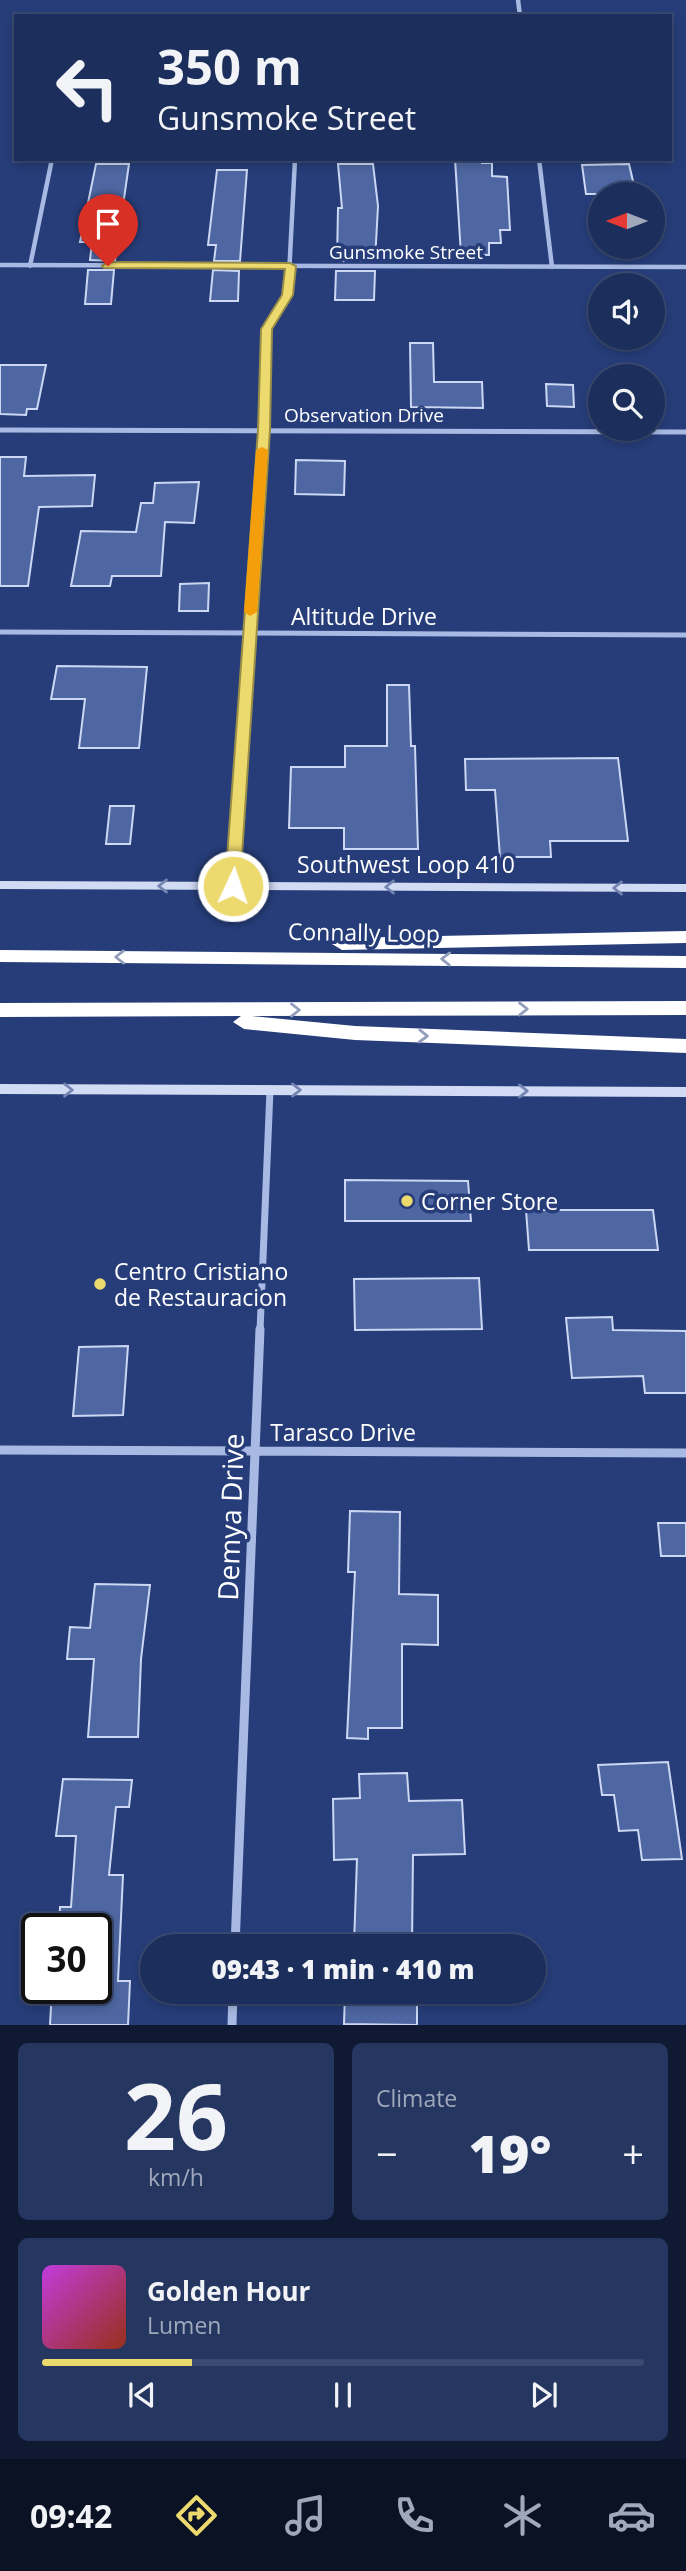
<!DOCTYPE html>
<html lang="en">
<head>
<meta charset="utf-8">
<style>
	body { margin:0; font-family:"Open Sans",sans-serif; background:#253661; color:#f1f3f6; height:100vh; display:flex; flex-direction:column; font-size:26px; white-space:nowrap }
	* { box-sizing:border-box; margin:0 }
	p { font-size:23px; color:#a0a8bb }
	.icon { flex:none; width:38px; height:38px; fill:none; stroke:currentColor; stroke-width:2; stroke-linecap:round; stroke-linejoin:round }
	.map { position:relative; height:2025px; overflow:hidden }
	.drawer { display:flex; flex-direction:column; gap:18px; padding:18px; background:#0f1932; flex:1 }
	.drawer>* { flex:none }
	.hud { position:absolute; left:14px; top:14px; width:658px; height:147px; border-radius:0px; box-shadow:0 4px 10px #0003,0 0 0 2px #3a4a71; background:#1c2e5b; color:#f1f3f6; overflow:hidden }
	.needle { width:46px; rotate:270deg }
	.controls { position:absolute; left:588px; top:182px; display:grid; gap:14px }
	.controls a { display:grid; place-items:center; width:77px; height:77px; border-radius:50%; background:#1c2e5b; box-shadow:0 4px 10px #0003,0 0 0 2px #3a4a71; font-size:35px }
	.speed { position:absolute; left:21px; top:1913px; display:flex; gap:14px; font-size:35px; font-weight:700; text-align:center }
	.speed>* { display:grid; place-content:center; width:91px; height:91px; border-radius:50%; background:#1c2e5b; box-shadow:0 4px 10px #0003,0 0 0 2px #3a4a71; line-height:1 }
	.speed .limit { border:4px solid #111; border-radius:10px; background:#fff; color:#111 }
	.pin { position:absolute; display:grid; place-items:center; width:60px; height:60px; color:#fff; margin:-72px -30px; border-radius:50% 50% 50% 0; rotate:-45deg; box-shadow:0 0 7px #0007 }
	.pin .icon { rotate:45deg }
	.me { position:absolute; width:77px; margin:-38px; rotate:3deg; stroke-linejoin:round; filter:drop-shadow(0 0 5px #0008) }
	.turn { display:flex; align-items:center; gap:24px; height:147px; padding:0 28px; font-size:32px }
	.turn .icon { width:91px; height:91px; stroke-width:2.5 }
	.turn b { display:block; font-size:49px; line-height:60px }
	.big { font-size:52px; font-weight:800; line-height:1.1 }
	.drawer .widget { flex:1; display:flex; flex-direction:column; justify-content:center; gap:10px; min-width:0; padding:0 24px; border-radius:10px; background:#253661 }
	.drawer .dial { align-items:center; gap:0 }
	.dial b { font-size:91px; line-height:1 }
	.song { display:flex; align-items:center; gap:21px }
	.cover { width:84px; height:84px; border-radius:10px; background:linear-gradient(135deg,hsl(290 70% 55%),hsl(10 70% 35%)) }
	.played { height:7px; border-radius:4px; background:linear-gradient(90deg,#ecda6e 25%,#3a4a71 25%) }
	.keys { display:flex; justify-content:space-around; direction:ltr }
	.heat { display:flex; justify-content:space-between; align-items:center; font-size:38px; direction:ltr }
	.drawer .tiles { flex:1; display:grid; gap:18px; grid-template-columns:1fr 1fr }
	.widget:last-child { grid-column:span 2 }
	.trip { position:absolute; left:140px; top:1934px; width:406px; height:70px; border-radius:35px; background:#1c2e5b; box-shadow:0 4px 10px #0003,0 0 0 2px #3a4a71; font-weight:800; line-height:70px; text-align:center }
	.tabs { display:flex; height:112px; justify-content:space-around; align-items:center; background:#0b1224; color:#a0a8bb }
	.tabs .icon { width:49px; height:49px }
	.tabs .active { color:#ecda6e }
	.tabs b { font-size:32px; color:#f1f3f6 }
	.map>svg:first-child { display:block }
	.building { fill:#4e67a2; stroke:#cbd7f3; stroke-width:2 }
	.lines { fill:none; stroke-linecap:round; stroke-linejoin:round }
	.street-far3 { stroke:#a8bae3; stroke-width:4.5 }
	.street-far2 { stroke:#a8bae3; stroke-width:5 }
	.street-far1 { stroke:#a8bae3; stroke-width:7 }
	.street { stroke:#a8bae3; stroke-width:9 }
	.secondary { fill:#d1dbf3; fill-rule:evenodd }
	.highway { fill:#fff; fill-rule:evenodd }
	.oneway { stroke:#7384b0 }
	.oneway2 { stroke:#929ebc }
	.route { fill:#ecda6e; stroke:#998e48; stroke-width:2 }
	.slow { fill:#f59e0b }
	.poi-dot { fill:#ecda6e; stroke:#263d79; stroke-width:2.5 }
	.labels { text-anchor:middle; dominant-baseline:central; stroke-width:7; stroke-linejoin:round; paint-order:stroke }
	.far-street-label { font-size:19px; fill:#fff; stroke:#263d79 }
	.street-label { font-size:23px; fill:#fff; stroke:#263d79 }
	.poi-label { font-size:23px; fill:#fff; stroke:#263d79; text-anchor:start }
	.near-street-label { font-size:28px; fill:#fff; stroke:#263d79 }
</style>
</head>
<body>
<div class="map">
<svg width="686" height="2025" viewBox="0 0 686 2025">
	<rect width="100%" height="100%" fill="#263d79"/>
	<path class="building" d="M455,159H482V163H492V176L507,177L510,230H500L501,243H489V255H461Z
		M96,164H129L115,261L90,260L92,242H80Z
		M338,164H373L378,206L375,261H337L338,208H342Z
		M629,164L636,194H586L582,165Z
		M217,170H247L240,261H214L216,245H208Z
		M88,270H114L111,304H85Z
		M213,270L239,271L238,301H210Z
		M336,271H375L374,300H335Z
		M410,343H433L434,382H482L483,408L411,407Z
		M0,365H46L37,409H27L26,415L0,414Z
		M546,384L573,385L574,407L547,406Z
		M0,457H26L24,476L95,475L92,506L39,507L28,586H0Z
		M296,460L345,461L344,495L295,494Z
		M199,482L194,523L165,522L161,576H112L110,586H71L81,531L136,532L141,503H153L155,483Z
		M209,583L208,611H179L180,584Z
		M57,666L147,667L139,748H79L85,699H51Z
		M387,685H409L411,746H415L418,849H344V828H289L291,767H345V746H387Z
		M618,758L628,841H550L551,857H500L495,790H466L465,759Z
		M110,806H134L130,844H106Z
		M345,1180L468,1181L471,1221H345Z
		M526,1210H653L658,1250H529Z
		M479,1278L482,1329L355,1330L354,1279Z
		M612,1317L613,1330L686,1331V1393H645L643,1376L572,1378L566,1318Z
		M128,1346L123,1415L73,1416L79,1347Z
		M350,1511L400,1512L399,1594L438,1595V1645L402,1644V1728H368V1739L347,1738L355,1572H348Z
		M658,1523H686V1556H661Z
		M95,1584L150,1585L141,1659L138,1737H88L94,1659H67L70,1627L90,1628Z
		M668,1762L682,1859L642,1860L638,1830L619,1831L614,1795H602L598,1765Z
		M407,1773L409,1801L462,1800L465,1854L413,1855L412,1945L354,1944L357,1859L334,1860L333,1799L360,1798L359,1774Z
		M63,1779L132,1780L129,1807H116L109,1875H123L118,1981H130L128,2025H50L52,1988H96V1928H59L60,1907H71L76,1836H56Z
		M345,1993L417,1994V2025L344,2024Z"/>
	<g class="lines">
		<path class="street-far3" d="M518,0L520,16
			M539,159L552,267
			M0,265L686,267
			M30,266L52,159
			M267,346V329L288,295L295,159"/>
		<path class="street-far2" d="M0,430L686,432
			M0,632L686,635
			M240,781L264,431L267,344"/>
		<path class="street-far1" d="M233,886L240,779
			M260,1331L270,1090"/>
		<path class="street" d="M0,1450L686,1453
			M235,1946L260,1329
			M232,2025L233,1992"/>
		<path class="secondary" d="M0,881L686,884V892L0,889Z
			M0,1084L686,1087V1097L0,1094Z"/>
		<path class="highway" d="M686,931V943L342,950L332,944L342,938Z
			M0,950L686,956V968L0,962Z
			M686,1001V1015L252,1016L355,1026L686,1039V1053L355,1040L244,1029L233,1022L241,1016L0,1017V1003Z"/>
	</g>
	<defs><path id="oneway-chevron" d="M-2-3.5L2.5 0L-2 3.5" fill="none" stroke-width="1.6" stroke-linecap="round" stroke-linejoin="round" transform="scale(1.75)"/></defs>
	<g class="oneway">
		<use href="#oneway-chevron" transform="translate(163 886) rotate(-180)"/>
		<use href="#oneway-chevron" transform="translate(390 887) rotate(-180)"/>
		<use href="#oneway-chevron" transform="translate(618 888) rotate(-180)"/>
		<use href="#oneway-chevron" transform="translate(68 1090)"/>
		<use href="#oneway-chevron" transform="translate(296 1090)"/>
		<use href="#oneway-chevron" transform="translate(523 1091)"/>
	</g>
	<g class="oneway2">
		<use href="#oneway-chevron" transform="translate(120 957) rotate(-180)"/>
		<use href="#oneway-chevron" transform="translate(446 959) rotate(-179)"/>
		<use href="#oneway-chevron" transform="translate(523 1009)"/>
		<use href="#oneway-chevron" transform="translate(295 1010)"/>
		<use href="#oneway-chevron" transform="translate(423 1036) rotate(2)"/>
	</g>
	<path class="route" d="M108,262L290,263L296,266L293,295L272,329L270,430L240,886L233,891L225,886L258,430L261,329L282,295L285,269L104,268L102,266Z"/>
	<path class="slow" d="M262,447L268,450L257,612L250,616L244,612L256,450Z"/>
	<g class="poi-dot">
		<circle cx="407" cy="1201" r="7"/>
		<circle cx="100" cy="1284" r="7"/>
	</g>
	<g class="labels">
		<g class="far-street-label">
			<text x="406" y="252">Gunsmoke Street</text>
			<text x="364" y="415">Observation Drive</text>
		</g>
		<g class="street-label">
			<text x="364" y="616">Altitude Drive</text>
			<text x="406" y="864">Southwest Loop 410</text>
			<text transform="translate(364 932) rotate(1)">Connally Loop</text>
			<text x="343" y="1432">Tarasco Drive</text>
		</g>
		<g class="poi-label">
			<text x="421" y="1201">Corner Store</text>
			<text x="114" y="1271">Centro Cristiano<tspan x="114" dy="26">de Restauracion</tspan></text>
		</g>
		<g class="near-street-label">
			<text transform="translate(230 1517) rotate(-88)">Demya Drive</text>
		</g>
	</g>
</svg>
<div class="controls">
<a><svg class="needle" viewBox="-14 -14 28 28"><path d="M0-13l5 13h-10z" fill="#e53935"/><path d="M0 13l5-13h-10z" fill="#a0a8bb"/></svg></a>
<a><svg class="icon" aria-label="sound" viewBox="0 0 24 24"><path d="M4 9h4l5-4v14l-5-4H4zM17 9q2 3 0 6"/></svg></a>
<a><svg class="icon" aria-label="search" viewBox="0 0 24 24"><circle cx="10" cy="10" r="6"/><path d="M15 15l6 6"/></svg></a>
</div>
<div class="speed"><div class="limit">30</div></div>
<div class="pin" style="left:108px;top:266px;background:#d93025"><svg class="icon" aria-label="arrive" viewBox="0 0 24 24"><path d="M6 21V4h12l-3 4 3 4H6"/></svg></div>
<svg class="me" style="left:233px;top:886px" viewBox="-20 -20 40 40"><circle r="17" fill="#ecda6e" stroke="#fff" stroke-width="3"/><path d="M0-11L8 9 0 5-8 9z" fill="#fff"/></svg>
<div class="trip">09:43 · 1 min · 410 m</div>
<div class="hud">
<div class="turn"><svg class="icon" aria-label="left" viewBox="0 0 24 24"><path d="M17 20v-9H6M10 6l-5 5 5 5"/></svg><div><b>350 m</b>Gunsmoke Street</div></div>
</div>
</div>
<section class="drawer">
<div class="tiles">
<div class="widget dial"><b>26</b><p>km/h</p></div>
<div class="widget"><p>Climate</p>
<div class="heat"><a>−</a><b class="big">19°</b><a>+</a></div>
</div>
<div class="widget">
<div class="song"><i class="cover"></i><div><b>Golden Hour</b><p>Lumen</p></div></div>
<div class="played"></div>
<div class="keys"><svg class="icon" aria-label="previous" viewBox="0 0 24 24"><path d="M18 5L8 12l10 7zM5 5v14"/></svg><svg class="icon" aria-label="pause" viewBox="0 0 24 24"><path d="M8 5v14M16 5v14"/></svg><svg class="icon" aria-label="next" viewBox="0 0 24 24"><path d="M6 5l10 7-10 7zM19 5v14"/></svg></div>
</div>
</div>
</section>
<nav class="tabs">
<b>09:42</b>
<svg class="icon active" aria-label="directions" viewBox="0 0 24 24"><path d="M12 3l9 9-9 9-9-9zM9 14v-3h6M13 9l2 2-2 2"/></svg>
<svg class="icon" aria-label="music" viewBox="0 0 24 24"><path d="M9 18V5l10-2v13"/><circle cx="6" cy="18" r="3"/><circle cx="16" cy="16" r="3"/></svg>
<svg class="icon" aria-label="phone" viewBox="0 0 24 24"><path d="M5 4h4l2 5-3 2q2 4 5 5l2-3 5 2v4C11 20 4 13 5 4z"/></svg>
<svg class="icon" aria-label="climate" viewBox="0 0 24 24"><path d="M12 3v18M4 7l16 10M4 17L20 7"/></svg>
<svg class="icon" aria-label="car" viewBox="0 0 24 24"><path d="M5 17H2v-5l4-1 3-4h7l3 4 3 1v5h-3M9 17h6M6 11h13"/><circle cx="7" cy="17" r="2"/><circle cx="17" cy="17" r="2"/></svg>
</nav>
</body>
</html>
